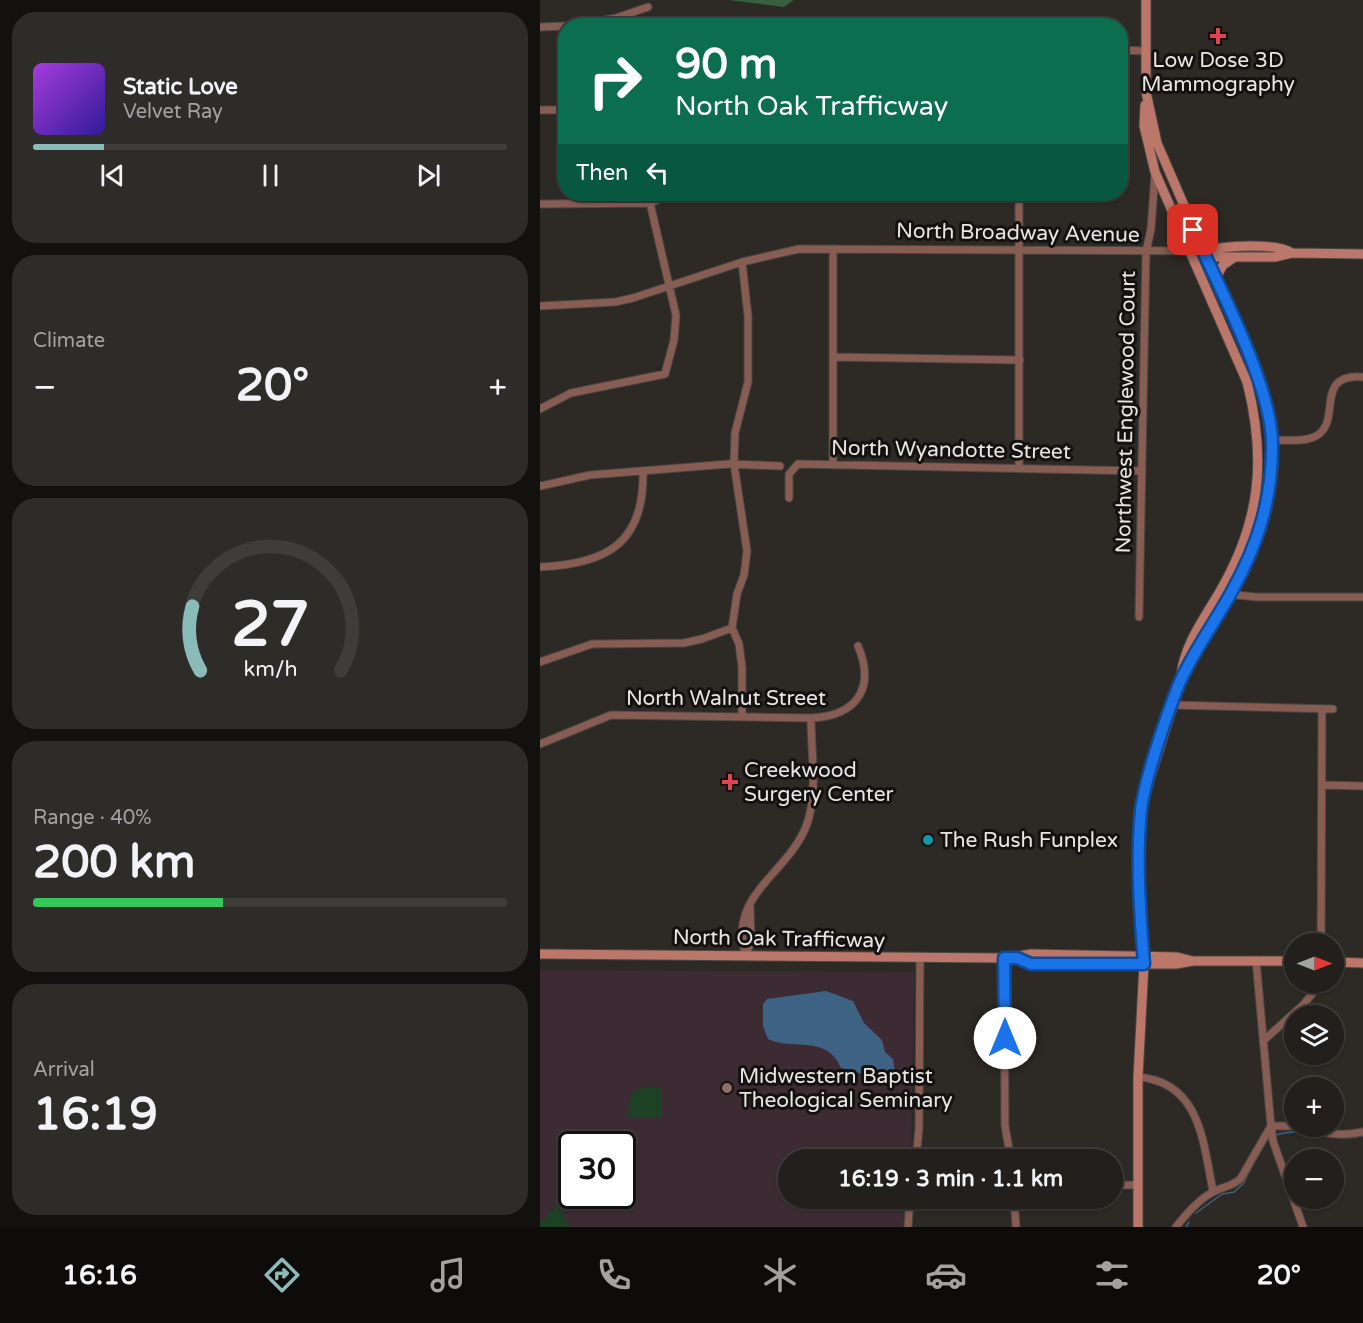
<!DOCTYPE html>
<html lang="en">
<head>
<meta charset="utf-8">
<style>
	body { margin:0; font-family:"Varela Round",sans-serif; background:#2e2c29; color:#f1f3f6; height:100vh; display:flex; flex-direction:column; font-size:22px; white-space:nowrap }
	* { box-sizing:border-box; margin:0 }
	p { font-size:20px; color:#a2a2a3 }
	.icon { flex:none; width:33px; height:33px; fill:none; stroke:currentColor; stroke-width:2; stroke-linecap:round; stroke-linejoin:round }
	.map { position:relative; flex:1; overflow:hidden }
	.details { display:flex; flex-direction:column; gap:12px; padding:12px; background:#13110f; width:540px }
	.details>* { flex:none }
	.guide { position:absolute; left:18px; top:18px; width:570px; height:183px; border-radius:24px; box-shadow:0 2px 4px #0004,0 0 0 2px #3f3d3b; background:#0b6e4f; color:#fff; overflow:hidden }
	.needle { width:39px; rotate:90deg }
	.controls { position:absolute; left:744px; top:933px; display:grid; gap:12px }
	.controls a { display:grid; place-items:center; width:60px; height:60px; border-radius:50%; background:#221f1c; box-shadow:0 2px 4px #0004,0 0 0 2px #3f3d3b; font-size:30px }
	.speed { position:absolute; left:18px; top:1131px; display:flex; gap:12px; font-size:30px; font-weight:700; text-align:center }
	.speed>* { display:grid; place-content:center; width:78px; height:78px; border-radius:50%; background:#221f1c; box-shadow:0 2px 4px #0004,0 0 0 2px #3f3d3b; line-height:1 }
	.speed .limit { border:3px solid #111; border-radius:9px; background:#fff; color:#111 }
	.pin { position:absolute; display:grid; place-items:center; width:51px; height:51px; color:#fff; margin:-26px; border-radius:12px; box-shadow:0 3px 9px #0006 }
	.me { position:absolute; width:66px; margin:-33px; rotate:0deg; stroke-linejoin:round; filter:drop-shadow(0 0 4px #0008) }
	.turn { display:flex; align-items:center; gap:21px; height:126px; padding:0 18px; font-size:27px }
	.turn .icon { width:78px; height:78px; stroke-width:2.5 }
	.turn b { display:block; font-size:42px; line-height:51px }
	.then { display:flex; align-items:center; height:57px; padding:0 18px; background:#0003; gap:12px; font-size:22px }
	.big { font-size:45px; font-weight:700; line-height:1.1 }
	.details .card { flex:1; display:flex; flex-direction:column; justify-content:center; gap:9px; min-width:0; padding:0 21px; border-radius:24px; background:#2e2c29 }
	.details .dial { align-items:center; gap:0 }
	.dial svg { height:156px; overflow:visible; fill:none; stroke:#3f3d3b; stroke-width:7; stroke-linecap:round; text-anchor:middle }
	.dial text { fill:#f1f3f6; stroke:none }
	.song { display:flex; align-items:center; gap:18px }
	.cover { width:72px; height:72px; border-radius:9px; background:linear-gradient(135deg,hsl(280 70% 55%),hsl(250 70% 35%)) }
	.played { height:6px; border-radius:3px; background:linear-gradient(90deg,#8bbbb9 15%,#3f3d3b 15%) }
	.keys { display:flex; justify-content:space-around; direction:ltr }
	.heat { display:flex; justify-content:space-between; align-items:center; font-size:33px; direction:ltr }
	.charge { height:9px; border-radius:4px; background:linear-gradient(90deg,#34c759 40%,#3f3d3b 0) }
	.trip { position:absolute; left:238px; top:1149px; width:345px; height:60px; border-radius:30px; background:#221f1c; box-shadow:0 2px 4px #0004,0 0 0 2px #3f3d3b; font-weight:700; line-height:60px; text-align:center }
	.tabs { display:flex; height:96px; justify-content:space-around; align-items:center; background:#0e0c0b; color:#a2a2a3 }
	.tabs .icon { width:42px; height:42px }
	.tabs .on { color:#8bbbb9 }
	.tabs b { font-size:27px; color:#f1f3f6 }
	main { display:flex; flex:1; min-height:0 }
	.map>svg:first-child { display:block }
	.education { fill:#3d2b34; fill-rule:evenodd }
	.green { fill:#1d4124 }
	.forest { fill:#38603f }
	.water { fill:#3d6284 }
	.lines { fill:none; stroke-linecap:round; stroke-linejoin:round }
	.stream { stroke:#3d6284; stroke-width:1.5 }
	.street-casing { stroke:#4b4743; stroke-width:9 }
	.secondary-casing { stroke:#4b4743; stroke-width:11 }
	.street { stroke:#875c53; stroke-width:7 }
	.secondary { stroke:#ba776a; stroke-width:9 }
	.route-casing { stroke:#114b97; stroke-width:15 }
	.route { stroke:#1a73e8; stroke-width:10 }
	.health-dot { fill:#e0444e; stroke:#141210; stroke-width:2 }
	.culture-dot { fill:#0f9aa8; stroke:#141210; stroke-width:2 }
	.education-dot { fill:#8d6e63; stroke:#141210; stroke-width:2 }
	.labels { text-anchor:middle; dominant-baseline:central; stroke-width:6; stroke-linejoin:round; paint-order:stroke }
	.poi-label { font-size:21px; fill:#e8e5e2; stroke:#141210; text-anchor:start }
	.street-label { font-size:21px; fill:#e8e5e2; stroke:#141210 }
</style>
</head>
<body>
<main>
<section class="details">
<div class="card">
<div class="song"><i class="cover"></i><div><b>Static Love</b><p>Velvet Ray</p></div></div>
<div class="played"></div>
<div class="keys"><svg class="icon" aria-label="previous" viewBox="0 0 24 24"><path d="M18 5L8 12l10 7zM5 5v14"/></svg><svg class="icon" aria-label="pause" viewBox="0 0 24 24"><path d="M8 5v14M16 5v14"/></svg><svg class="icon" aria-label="next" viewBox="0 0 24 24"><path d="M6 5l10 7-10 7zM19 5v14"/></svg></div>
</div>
<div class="card"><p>Climate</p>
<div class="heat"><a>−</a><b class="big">20°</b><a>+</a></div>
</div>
<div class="card dial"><svg viewBox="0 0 100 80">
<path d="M14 69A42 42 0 1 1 86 69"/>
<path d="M14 69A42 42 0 0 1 10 36" stroke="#8bbbb9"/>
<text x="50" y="56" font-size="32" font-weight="700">27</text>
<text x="50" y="72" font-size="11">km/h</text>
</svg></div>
<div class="card"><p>Range · 40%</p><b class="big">200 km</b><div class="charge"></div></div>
<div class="card"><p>Arrival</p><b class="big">16:19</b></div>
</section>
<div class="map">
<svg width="823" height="1227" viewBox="0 0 823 1227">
	<rect width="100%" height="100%" fill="#2d2925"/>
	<path class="education" d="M0,970L374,972L371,1159L249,1160V1198L366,1199L364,1227H0ZM32,1144H82V1196H32Z"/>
	<path class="green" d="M103,1088H122V1118H88L89,1104L93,1092Z
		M17,1205L30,1227H0V1224Z"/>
	<path class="forest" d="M189,0H254L244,7Z"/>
	<path class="water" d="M286,991L313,1001L324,1023L342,1040L345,1052L353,1059L355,1072L351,1077C343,1081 312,1071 301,1068C287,1034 253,1051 228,1039L223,1026V1004L227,999Z"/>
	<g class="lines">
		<path class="stream" d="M736,1135C765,1125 790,1143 822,1136
			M656,1213L682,1194L694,1192L703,1184L717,1157
			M646,1227L649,1222"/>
		<defs>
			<path id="street" d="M35,26L76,18L108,7
				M0,27L26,26
				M580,50L606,51
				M0,110H26
				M65,194L66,203
				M0,204L110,203L132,194
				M293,249V465
				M202,262L208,316V382L195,433L194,464L207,551L204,575L197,594L192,628L199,644L202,667V717
				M0,306L75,302L93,298L202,262L259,249L663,251
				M293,357L480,360
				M0,409L31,393L125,374L134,340L136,315L110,203
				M732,440C745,440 763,442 774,437C805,423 771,373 823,377
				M479,467V194
				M0,486L50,475L189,464L240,466
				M249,498V474L258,464L600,471
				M0,567C66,564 104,544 103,473
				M687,594L717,597H823
				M599,617L606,252L611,229L615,174
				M0,662L52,644L144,643L162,639L192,628
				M632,705L793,709
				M0,744L71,715L271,718C316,716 336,689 318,646
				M782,785L823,786
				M781,944L782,709
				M206,956C186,895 249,874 267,824C278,793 271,751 271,718
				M206,956L211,941L210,906
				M464,958L465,1126L471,1160
				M723,1041L763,1005L782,982
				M598,1077C661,1082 663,1143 673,1191
				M754,1126H731L733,1141L763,1227
				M760,1126C783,1133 799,1137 823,1132
				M376,1160L379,1128L380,958
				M573,1185H597
				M474,1198L476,1227
				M368,1227L370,1198
				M636,1227C646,1214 660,1198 675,1191C685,1186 694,1186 701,1178L731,1126L716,960"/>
			<path id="secondary" d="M605,105L604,126L615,172L707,382C727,461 720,523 679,593C663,620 645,644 641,675
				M663,251L675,257H735L752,253L823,254
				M663,251C683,246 735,242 752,253
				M675,280L683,265L695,257
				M0,954L464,958L491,954L637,957L653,961
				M477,958L491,964H636L653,961H754
				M794,962L823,963
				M598,1227V1077L604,964L599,878L601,807L640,683L714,549L730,494L732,440L727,408L707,351L617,143L606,92V0"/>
		</defs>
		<use href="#street" class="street-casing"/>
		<use href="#secondary" class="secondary-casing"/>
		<use href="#street" class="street"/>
		<use href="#secondary" class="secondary"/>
	</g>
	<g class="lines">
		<defs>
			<path id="route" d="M465,1038L464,958H477L491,964H604C600,913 596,861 601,810C605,778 627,714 639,684C653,652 674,624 691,593C718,545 733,498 732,442C731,385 678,284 653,230"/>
		</defs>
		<use href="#route" class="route-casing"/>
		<use href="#route" class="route"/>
	</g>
	<g class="health-dot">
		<path d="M675 27h6v6h6v6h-6v6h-6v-6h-6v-6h6z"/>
		<path d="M187 773h6v6h6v6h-6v6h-6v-6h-6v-6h6z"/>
	</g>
	<circle class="culture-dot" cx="388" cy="840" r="6"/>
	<circle class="education-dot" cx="187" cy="1088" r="6"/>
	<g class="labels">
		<g class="poi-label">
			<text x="678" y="60" text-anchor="middle">Low Dose 3D<tspan x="678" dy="24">Mammography</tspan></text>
			<text x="204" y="770">Creekwood<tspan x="204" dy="24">Surgery Center</tspan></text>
			<text x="400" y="840">The Rush Funplex</text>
			<text x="199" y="1076">Midwestern Baptist<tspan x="199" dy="24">Theological Seminary</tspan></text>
		</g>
		<g class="street-label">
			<text transform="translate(478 233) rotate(1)">North Broadway Avenue</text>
			<text transform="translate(586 412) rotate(-89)">Northwest Englewood Court</text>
			<text transform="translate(411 450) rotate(1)">North Wyandotte Street</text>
			<text x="186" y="698">North Walnut Street</text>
			<text transform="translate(239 939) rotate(1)">North Oak Trafficway</text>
		</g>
	</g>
</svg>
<div class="controls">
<a><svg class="needle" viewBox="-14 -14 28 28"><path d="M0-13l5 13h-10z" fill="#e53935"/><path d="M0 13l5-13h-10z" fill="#a2a2a3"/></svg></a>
<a><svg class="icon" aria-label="layers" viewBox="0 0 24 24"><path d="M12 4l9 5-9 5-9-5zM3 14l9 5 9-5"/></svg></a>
<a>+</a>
<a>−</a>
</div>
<div class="speed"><div class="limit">30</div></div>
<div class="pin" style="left:653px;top:230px;background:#d93025"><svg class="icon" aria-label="arrive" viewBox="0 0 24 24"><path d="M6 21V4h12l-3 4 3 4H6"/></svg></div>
<svg class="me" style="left:465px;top:1038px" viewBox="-20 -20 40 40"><circle r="19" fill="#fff"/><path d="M0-13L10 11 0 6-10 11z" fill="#1a73e8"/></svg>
<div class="trip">16:19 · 3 min · 1.1 km</div>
<div class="guide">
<div class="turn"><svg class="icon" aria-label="right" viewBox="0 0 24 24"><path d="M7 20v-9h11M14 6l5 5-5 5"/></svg><div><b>90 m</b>North Oak Trafficway</div></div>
<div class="then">Then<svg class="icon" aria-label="left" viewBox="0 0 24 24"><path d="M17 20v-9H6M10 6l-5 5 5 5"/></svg></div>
</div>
</div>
</main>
<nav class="tabs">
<b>16:16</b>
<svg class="icon on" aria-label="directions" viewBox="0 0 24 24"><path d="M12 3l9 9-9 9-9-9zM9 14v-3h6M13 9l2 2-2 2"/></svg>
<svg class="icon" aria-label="music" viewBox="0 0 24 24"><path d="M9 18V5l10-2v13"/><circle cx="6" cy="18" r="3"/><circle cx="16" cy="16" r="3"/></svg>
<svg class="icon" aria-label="phone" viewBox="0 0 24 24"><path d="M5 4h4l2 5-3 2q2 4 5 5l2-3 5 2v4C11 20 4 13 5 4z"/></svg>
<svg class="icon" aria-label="climate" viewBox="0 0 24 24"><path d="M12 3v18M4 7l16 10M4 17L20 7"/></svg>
<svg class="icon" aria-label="car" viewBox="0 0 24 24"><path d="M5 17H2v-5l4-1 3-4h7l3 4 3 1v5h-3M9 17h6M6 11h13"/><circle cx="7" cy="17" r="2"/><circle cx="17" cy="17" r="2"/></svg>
<svg class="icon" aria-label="filters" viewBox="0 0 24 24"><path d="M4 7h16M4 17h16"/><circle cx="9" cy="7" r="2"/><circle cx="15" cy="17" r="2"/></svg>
<b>20°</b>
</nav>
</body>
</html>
